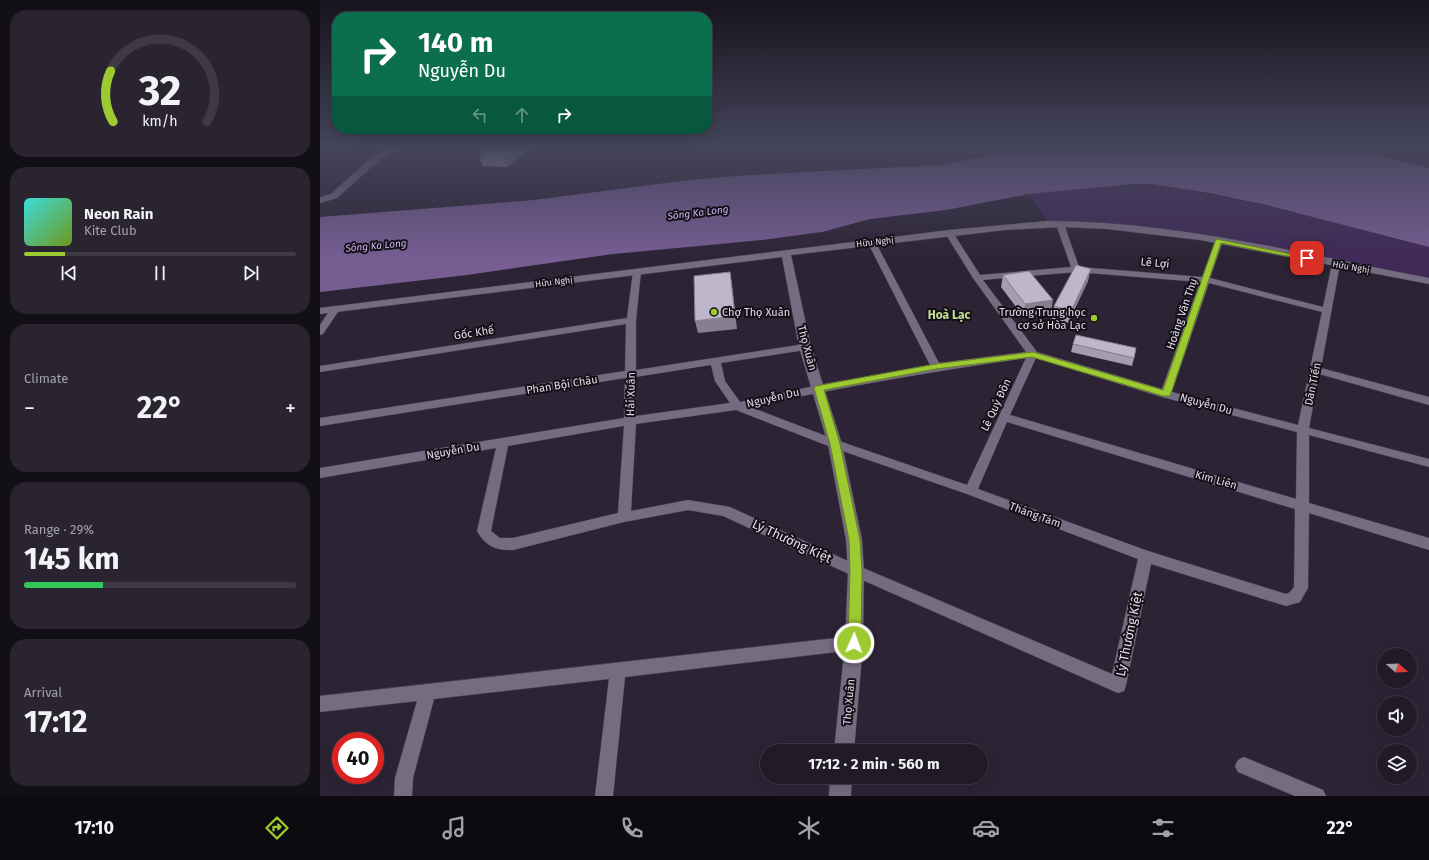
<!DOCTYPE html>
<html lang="en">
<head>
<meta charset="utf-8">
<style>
	body { margin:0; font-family:"Fira Sans",sans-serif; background:#292430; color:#f1f3f6; height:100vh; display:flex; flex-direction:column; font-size:15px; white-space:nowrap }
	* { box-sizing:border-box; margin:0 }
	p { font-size:13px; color:#a2a1a8 }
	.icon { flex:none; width:22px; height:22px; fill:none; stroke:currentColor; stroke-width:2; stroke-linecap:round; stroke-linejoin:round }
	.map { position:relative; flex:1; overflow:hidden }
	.drawer { display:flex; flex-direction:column; gap:10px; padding:10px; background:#120f16; width:320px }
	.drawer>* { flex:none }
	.hud { position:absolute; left:12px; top:12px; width:380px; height:122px; border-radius:16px; box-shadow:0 4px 16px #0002,0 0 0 1px #3e3945; background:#0b6e4f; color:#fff; overflow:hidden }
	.needle { width:26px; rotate:109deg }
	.fabs { position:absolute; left:1057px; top:648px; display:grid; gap:8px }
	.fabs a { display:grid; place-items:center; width:40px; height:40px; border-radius:50%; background:#211b28; box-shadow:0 4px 16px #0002,0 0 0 1px #3e3945; font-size:20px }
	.speed { position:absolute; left:12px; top:732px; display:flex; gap:8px; font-size:20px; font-weight:700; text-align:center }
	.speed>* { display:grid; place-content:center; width:52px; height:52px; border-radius:50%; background:#211b28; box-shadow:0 4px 16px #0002,0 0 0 1px #3e3945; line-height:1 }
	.speed .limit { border:6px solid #d22; background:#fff; color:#111 }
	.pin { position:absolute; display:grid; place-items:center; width:34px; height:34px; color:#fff; margin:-17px; border-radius:8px; box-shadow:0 2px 6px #0006 }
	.me { position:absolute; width:44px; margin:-22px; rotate:2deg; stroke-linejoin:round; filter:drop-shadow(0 0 3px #0008) }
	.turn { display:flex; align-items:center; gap:14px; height:84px; padding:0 20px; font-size:18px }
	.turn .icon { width:52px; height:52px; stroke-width:2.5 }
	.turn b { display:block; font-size:28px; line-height:34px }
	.lanes { display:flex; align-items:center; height:38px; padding:0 20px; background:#0003; justify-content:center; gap:20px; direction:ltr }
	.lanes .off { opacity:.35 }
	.big { font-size:30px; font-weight:700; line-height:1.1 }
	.drawer .card { flex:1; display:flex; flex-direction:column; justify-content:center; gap:6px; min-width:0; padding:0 14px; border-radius:16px; background:#292430 }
	.drawer .dial { align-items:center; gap:0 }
	.dial svg { height:104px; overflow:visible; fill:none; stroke:#3e3945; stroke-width:7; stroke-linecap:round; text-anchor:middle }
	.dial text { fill:#f1f3f6; stroke:none }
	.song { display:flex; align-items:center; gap:12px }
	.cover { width:48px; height:48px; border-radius:6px; background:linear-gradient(135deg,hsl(180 70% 55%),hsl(80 70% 35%)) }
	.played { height:4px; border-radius:2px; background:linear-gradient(90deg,#9dca31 15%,#3e3945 15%) }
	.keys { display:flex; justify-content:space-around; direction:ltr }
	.heat { display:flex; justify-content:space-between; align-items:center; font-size:22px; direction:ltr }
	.charge { height:6px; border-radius:3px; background:linear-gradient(90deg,#34c759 29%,#3e3945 0) }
	.trip { position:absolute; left:440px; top:744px; width:228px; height:40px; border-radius:20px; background:#211b28; box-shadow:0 4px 16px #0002,0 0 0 1px #3e3945; font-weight:700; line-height:40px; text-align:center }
	.tabs { display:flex; height:64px; justify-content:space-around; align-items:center; background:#0d0b10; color:#a2a1a8 }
	.tabs .icon { width:28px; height:28px }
	.tabs .on { color:#9dca31 }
	.tabs b { font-size:18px; color:#f1f3f6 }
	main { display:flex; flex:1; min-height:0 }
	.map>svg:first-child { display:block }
	.green { fill:#402a57 }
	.water { fill:#765d92 }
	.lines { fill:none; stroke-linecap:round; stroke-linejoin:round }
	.minor-casing { stroke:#453f4e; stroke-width:1 }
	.tertiary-casing { stroke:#453f4e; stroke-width:1 }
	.minor { fill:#756c81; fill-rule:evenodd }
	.tertiary { fill:#756c81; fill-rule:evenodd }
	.wall { fill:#a49daf }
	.shaded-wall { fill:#867f8f }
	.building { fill:#bfb6cc; stroke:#867f8f }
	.route { fill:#9dca31; stroke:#668320 }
	.poi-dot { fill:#9dca31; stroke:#130f17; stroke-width:1.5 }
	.labels { text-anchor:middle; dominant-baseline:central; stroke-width:4; stroke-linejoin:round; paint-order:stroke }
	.far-street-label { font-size:9px; fill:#e1dce8; stroke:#130f17 }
	.far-water-label { font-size:10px; font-style:italic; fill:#d3b6f6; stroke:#130f17 }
	.street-label { font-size:11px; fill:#e1dce8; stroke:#130f17 }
	.poi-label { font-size:11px; fill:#e1dce8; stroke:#130f17; text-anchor:start }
	.neighbourhood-label { font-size:12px; font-weight:bold; fill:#c2dd94; stroke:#130f17 }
	.near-street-label { font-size:13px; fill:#e1dce8; stroke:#130f17 }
</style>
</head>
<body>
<main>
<section class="drawer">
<div class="card dial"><svg viewBox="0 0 100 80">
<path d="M14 69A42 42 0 1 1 86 69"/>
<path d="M14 69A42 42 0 0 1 12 30" stroke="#9dca31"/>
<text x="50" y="56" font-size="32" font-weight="700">32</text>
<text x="50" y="72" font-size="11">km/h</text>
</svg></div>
<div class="card">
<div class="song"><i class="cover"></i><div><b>Neon Rain</b><p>Kite Club</p></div></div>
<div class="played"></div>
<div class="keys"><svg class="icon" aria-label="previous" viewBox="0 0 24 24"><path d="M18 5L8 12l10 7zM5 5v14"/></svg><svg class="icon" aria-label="pause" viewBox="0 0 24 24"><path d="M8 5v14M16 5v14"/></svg><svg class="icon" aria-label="next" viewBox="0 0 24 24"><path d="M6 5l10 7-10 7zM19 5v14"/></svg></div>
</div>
<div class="card"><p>Climate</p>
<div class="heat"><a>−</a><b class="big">22°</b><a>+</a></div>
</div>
<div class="card"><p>Range · 29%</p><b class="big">145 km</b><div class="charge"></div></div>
<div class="card"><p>Arrival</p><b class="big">17:12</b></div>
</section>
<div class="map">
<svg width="1109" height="796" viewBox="0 0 1109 796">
	<rect width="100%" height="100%" fill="#2c2435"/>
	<path class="green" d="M831,184C926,198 1017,223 1109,247V284L852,230L730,224L709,194L791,185Z"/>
	<path class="water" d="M703,146H1021L1109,168V247L942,204L889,193L831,184H812L709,194L626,210L550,219L502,232L442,240L293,254L147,275L0,292V217L214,200L369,180L428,175L619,165L662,157Z"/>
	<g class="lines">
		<defs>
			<path id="minor" d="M737,222L744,224L759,267L882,277L895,241L899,239L903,241L890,278L1003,307L1012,264L1016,261L1019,262L1020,264L1001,368L1109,397V405L999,374L989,428L1109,459V467L989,435V503L1109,538V550L989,513L988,588L980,602L966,606L831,564L806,685L804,691L798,693L531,575L403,516L368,510L304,522L193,550C177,551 165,546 157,531L176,448L0,478V468L304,418L305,378L0,426V418L305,371L306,324L0,372V366L307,318L313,272L317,269L321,272L316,320V370L485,344L489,345L490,347L489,349L485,350L401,363L405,381L420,402L499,385L610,365L548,243L552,241L556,243L619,363L706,352L653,278L625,233L632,231L660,275L751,267L736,224ZM756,272L880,282L842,389L717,352L663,280ZM889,283L1002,312L978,425L852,392ZM706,358L647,485L519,441L430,407C521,387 613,371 706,358ZM716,358L842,397L977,432L976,499L690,415ZM391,365L395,381L410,403L316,416V377ZM416,410L511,447L647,494L818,559L792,674L541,567L410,507L368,500L311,511L316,424ZM687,422L975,509L974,587L970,592L966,594L828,551L658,489ZM304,426L298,513L193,538H180L171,531L188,446Z
				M15,306L20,309L3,334L0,335V325L12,307Z
				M534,636L539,638L542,643L539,648L534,650L305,677L293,796H275L289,679L114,699L93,778L92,796H74L75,778L97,701L0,712V696Z
				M924,757L1003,790L1006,796H975L918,772L915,766L918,760Z"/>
			<path id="tertiary" d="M75,146H85L58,161L17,198L0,203V197L11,194L52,157Z
				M727,221C856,221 983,254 1109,278V284L880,240L787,229L741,227L685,230L471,255L491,347L522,444L542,540L544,571L543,643L534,751H514L525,643L528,571L526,540L508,444L479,347L462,257L0,314V308L629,230Z
				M510,777H532L531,796H509Z"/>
		</defs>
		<use href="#minor" class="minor-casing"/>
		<use href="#tertiary" class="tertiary-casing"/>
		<use href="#minor" class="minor"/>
		<use href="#tertiary" class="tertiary"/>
	</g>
	<path class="wall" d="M123,146H138L134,148Z
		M212,146L188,167L163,166L159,156Z
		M683,275L731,312L703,316L681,287Z
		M768,281L748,323L732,319L734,306Z
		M753,344L814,358L812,366L751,352Z"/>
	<path class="shaded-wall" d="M197,146H212L188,167L184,157Z
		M771,269L768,281L748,323L751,311Z
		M410,272L412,284L417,329L378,333L375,321Z
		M733,300L731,312L703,316L705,304Z"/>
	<path class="building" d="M171,146H197L184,157L159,156Z
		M756,265L771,269L751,311L734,306Z
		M709,271L733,300L705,304L683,275Z
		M410,272L415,316L375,321L374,276Z
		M756,335L816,348L814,358L753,344Z"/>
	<linearGradient id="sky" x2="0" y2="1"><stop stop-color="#18141d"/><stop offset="0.57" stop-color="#45455c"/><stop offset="1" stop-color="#45455c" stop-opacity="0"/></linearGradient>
	<rect width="1109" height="258" fill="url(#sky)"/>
	<path class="route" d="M896,239L990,258L987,260L901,243L850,396H843L712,357L616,369L504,390L520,444L540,540L542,571L541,643L539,648L534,649L530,648L528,643L530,571L529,540L510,444L494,388L496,386L616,364L713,352L843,390Z"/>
	<g class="poi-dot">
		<circle cx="394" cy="312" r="4"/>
		<circle cx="774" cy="318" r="4"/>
	</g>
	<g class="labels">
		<g class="far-street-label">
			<text transform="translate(555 242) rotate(-7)">Hữu Nghị</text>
			<text transform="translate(1031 267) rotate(10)">Hữu Nghị</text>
			<text transform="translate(234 282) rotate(-7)">Hữu Nghị</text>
		</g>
		<g class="far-water-label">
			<text transform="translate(378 213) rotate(-7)">Sông Ka Long</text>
			<text transform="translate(56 246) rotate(-5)">Sông Ka Long</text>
		</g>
		<g class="street-label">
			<text transform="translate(835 263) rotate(5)">Lê Lợi</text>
			<text transform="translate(862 314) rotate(-71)">Hoàng Văn Thụ</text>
			<text transform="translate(154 333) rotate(-9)">Gốc Khế</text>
			<text transform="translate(487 348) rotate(75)">Thọ Xuân</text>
			<text transform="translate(993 384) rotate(-78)">Dân Tiến</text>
			<text transform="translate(242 385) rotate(-9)">Phan Bội Châu</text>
			<text transform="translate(311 394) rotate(-89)">Hải Xuân</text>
			<text transform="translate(453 398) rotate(-13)">Nguyễn Du</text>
			<text transform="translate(886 404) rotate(15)">Nguyễn Du</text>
			<text transform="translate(676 405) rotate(-65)">Lê Quý Đôn</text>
			<text transform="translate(133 451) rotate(-10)">Nguyễn Du</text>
			<text transform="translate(896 480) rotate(16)">Kim Liên</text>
			<text transform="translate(715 515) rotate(20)">Tháng Tám</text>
			<text transform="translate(529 702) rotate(-85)">Thọ Xuân</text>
		</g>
		<g class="poi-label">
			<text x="402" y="312">Chợ Thọ Xuân</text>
			<text x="766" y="312" text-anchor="end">Trường Trung học<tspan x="766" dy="13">cơ sở Hòa Lạc</tspan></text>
		</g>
		<g class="neighbourhood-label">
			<text x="629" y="315">Hoà Lạc</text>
		</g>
		<g class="near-street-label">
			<text transform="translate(472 541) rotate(25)">Lý Thường Kiệt</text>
			<text transform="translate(809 634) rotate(-78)">Lý Thường Kiệt</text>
		</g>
	</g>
</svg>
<div class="fabs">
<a><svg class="needle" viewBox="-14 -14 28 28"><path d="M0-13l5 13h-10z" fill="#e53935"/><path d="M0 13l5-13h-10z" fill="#a2a1a8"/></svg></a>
<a><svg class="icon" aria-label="sound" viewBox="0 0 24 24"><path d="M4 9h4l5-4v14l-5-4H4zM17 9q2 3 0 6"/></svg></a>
<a><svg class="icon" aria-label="layers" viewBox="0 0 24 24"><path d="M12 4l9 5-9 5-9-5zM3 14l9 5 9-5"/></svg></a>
</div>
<div class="speed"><div class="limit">40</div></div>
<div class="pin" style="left:987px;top:258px;background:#d93025"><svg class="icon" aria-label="arrive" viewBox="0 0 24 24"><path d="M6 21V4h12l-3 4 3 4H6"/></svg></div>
<svg class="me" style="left:534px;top:643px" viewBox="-20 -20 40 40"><circle r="17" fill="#9dca31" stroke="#fff" stroke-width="3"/><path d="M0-11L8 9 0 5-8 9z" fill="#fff"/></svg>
<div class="trip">17:12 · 2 min · 560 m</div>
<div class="hud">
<div class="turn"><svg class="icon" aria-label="right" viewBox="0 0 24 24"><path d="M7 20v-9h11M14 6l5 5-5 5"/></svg><div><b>140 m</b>Nguyễn Du</div></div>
<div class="lanes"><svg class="icon off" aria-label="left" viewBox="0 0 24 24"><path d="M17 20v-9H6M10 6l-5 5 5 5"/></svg><svg class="icon off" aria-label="ahead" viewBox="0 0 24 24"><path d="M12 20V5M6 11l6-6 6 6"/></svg><svg class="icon" aria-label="right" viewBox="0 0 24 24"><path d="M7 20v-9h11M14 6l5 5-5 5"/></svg></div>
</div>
</div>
</main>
<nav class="tabs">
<b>17:10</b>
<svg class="icon on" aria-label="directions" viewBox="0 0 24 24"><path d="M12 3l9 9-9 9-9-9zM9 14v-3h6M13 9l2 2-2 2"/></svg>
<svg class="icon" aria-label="music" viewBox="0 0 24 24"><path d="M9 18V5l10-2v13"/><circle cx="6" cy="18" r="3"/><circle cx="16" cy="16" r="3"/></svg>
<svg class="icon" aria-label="phone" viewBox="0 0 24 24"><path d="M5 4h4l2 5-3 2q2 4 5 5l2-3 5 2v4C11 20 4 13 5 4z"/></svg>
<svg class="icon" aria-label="climate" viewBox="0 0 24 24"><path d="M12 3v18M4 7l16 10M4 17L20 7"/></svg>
<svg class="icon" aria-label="car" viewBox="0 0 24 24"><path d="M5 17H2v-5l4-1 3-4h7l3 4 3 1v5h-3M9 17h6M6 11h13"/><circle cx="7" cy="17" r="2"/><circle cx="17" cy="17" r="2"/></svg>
<svg class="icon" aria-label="filters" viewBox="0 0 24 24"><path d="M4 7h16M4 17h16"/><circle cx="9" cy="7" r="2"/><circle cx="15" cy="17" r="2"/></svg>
<b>22°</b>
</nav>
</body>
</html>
